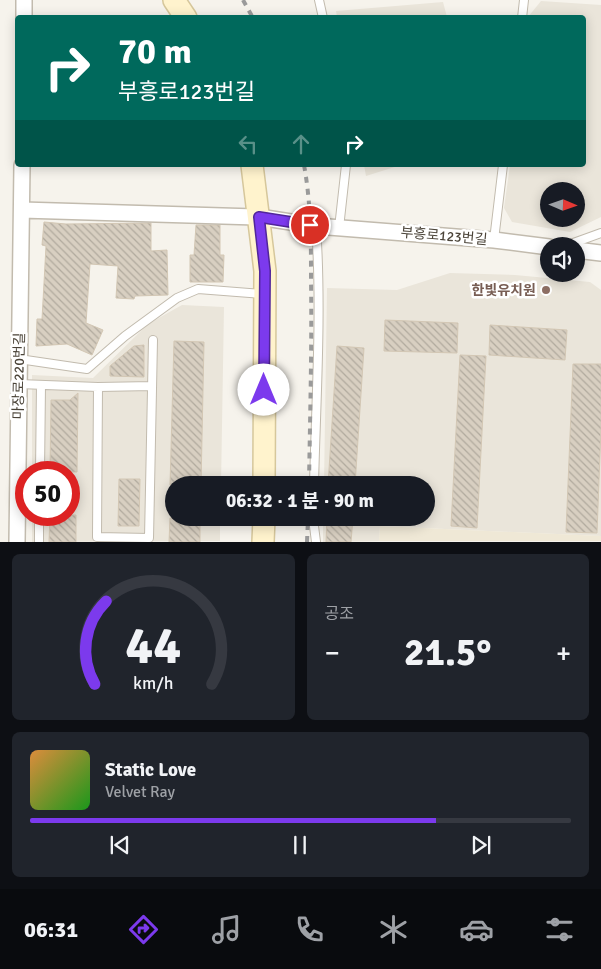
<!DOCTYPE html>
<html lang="ko">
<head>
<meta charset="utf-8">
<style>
	body { margin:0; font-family:Signika,"Noto Sans KR",sans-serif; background:#20242c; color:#f1f3f6; height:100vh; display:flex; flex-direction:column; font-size:19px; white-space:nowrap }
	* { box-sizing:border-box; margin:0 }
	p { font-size:16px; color:#9ea1a6 }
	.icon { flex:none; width:28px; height:28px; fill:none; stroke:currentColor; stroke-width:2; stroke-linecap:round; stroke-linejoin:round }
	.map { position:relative; height:542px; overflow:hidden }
	.drawer { display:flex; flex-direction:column; gap:12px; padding:12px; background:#0d0f14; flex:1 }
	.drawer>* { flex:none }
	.top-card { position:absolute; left:15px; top:15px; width:571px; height:152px; border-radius:5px; box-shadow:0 2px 12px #0003; background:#00695c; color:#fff; overflow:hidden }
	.needle { width:32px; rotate:92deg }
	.fabs { position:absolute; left:540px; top:182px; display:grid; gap:10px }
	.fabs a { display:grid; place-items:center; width:45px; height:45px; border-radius:50%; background:#171b24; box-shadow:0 2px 12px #0003; font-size:25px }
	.speed { position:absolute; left:15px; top:461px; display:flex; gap:10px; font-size:25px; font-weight:700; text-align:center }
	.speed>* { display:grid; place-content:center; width:65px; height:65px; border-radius:50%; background:#171b24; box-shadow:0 2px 12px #0003; line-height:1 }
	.speed .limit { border:8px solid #d22; background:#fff; color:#111 }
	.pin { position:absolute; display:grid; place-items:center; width:42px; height:42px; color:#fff; margin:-21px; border:2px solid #fff; border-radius:50%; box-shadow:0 1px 5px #0007 }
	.me { position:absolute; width:55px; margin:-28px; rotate:0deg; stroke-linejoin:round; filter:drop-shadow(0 0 4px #0008) }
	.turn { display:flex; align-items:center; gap:18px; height:105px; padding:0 20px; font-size:22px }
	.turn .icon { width:65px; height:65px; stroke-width:2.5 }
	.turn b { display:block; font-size:35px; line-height:42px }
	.lanes { display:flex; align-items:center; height:48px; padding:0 20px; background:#0003; justify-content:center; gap:25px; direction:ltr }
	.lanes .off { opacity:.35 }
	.big { font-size:38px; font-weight:700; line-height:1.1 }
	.drawer .card { flex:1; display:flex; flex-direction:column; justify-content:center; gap:8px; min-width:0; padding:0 18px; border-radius:8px; background:#20242c }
	.drawer .dial { align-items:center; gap:0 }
	.dial svg { height:130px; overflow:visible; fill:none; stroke:#363941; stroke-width:7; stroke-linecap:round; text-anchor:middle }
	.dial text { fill:#f1f3f6; stroke:none }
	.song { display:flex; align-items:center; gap:15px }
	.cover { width:60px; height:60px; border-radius:8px; background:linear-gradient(135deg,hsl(30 70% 55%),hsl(120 70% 35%)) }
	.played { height:5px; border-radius:2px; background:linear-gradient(90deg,#7c3aed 75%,#363941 75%) }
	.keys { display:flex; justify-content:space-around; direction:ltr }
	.heat { display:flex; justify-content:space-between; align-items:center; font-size:28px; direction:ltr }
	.drawer .tiles { flex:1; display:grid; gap:12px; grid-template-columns:1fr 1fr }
	.card:last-child { grid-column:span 2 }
	.trip { position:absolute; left:165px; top:476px; width:270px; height:50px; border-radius:25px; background:#171b24; box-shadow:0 2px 12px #0003; font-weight:700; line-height:50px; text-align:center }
	.tabs { display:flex; height:80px; justify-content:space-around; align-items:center; background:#090b0e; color:#9ea1a6 }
	.tabs .icon { width:35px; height:35px }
	.tabs .selected { color:#7c3aed }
	.tabs b { font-size:22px; color:#f1f3f6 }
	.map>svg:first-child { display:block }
	.residential { fill:#eae5da; fill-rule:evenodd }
	.education { fill:#efe8d6 }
	.building { fill:url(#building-back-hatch); stroke:#d3c7b4 }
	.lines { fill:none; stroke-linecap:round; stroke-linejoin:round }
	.lane-casing { stroke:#c2bbae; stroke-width:10 }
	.street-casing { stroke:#c2bbae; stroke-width:18 }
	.secondary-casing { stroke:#d6c79b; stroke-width:24 }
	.lane { stroke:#fff; stroke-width:8 }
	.street { stroke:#fff; stroke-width:15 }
	.secondary { stroke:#fff3cd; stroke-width:21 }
	.rail { stroke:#9a9a9a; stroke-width:4; stroke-dasharray:6 6; stroke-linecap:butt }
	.route-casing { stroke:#51269a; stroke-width:12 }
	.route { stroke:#7c3aed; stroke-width:9 }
	.education-dot { fill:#8d6e63; stroke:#fff; stroke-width:2 }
	.labels { text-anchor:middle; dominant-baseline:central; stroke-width:5; stroke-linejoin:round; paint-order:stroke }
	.street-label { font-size:14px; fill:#4b4439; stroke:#fff }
	.education-label { font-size:14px; font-weight:bold; fill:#785e54; stroke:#fff; text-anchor:end }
</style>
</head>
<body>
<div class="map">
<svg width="601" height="542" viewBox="0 0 601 542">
	<defs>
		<pattern id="building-back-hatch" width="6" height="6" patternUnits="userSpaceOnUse" patternTransform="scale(1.25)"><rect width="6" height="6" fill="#d8cfc1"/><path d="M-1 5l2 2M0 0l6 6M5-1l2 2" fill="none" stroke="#b1aa9e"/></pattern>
	</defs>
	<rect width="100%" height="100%" fill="#f6f3ec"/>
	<path class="residential" d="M541,1L601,5V217L570,232L512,222L504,208L510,165H584V18L528,17ZM549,191H576V219H549Z
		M443,2L447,17H337L336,11Z
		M364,165H401L366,176Z
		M450,273L515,275L590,282L601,290V536L380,526L379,541L323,542V518H426V485H324L327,288L397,290Z
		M182,305L224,307L221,485H174V518H220V541L32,542V515H69V472H32V375L93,378L148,324Z"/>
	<path class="education" d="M380,526L601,536V541H379Z"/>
	<path class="building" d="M44,222L66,224L151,223V251L167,250L168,295L135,296L134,299L116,298L118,266L90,264L86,323L103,330L92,355L67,344L36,346L37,319H42L44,283L46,246L42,245Z
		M196,225H220V255H224L223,282H190V255H194Z
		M385,320L458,323L457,353L384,351Z
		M490,325L567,330L565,360L489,355Z
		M174,341L204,342L201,485H170Z
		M144,345V377L110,376V366L134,346Z
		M337,346L364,348L355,485H328Z
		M460,355L486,356L477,528L451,526Z
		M573,364H601V428L597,533L566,532Z
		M78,393L77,472H50L51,400H70Z
		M119,479H140L139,526H118Z
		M50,515H76V542H49Z
		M170,518H200V542H169Z
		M327,518H353L351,542H326Z"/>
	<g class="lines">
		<defs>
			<path id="lane" d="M319,0L323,18
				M522,18L524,0
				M339,228L346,165
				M494,240L503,165
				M565,246L601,233
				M19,359L87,369L125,336L177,298L198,289L262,294
				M19,384L98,387L97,537L149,538L153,340
				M98,387L152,386
				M40,472L41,385
				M314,485C316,399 322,311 316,226
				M313,518L316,542
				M39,542V515"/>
			<path id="street" d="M24,18V0
				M22,210L259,217L316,226L494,240L549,247
				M576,250L601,253
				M17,542L22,165"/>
			<path id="secondary" d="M174,0L186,18
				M252,165L265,271L264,485
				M263,542L264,518"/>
		</defs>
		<use href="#lane" class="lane-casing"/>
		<use href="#street" class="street-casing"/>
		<use href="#secondary" class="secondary-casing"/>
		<use href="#lane" class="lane"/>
		<use href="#street" class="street"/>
		<use href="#secondary" class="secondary"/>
		<path class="rail" d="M243,0L253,18
			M304,165C311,203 311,241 311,279C312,348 310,416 309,485
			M307,542L308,518"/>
	</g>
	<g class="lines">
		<defs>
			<path id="route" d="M264,390L265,271L259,217L310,225"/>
		</defs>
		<use href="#route" class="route-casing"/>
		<use href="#route" class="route"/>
	</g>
	<circle class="education-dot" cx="546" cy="290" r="5"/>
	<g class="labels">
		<g class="street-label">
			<text transform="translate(444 236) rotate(5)">부흥로123번길</text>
			<text transform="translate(19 376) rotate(-89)">마장로220번길</text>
		</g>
		<g class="education-label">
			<text x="536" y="290">한빛유치원</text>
		</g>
	</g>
</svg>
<div class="fabs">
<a><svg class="needle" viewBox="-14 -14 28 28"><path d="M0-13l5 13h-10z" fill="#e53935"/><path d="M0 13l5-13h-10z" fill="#9ea1a6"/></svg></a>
<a><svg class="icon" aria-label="sound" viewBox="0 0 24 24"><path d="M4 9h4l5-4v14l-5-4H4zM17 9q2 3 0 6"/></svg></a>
</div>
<div class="speed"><div class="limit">50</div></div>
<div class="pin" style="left:310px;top:225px;background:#d93025"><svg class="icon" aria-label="arrive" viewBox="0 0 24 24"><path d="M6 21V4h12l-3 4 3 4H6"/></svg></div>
<svg class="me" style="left:264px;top:390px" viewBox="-20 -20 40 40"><circle r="19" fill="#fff"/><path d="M0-13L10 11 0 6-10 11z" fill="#7c3aed"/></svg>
<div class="trip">06:32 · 1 분 · 90 m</div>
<div class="top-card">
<div class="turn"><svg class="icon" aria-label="right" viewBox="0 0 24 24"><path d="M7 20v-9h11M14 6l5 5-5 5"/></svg><div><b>70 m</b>부흥로123번길</div></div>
<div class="lanes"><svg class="icon off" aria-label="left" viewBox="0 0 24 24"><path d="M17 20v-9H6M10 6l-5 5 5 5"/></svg><svg class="icon off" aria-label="ahead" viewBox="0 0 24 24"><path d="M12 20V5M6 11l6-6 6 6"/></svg><svg class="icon" aria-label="right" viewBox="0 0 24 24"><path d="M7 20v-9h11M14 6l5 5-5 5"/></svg></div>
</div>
</div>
<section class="drawer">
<div class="tiles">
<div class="card dial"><svg viewBox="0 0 100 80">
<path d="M14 69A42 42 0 1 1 86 69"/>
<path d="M14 69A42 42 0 0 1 21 18" stroke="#7c3aed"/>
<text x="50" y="56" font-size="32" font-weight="700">44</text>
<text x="50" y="72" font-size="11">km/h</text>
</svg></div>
<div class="card"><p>공조</p>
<div class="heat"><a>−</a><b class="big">21.5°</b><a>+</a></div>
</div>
<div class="card">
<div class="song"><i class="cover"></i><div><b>Static Love</b><p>Velvet Ray</p></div></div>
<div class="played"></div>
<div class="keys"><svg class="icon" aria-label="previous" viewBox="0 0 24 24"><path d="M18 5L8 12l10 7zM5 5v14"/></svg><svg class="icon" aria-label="pause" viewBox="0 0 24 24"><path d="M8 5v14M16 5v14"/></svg><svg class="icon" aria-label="next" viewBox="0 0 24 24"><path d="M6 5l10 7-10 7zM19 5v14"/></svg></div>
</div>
</div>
</section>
<nav class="tabs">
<b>06:31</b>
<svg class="icon selected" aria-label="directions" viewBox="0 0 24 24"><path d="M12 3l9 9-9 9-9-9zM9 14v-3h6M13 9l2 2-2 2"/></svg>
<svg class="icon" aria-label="music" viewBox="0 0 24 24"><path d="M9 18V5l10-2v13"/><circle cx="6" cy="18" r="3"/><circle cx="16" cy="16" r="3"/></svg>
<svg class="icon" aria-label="phone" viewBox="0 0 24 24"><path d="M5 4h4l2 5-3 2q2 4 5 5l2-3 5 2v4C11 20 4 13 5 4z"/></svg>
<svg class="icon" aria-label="climate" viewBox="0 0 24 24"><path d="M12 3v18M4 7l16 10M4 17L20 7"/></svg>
<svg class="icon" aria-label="car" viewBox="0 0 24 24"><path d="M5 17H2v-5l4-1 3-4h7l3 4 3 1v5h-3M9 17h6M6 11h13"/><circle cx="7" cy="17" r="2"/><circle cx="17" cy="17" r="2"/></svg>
<svg class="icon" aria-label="filters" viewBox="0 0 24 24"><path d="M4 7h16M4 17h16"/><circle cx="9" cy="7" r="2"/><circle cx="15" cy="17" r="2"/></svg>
</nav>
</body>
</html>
